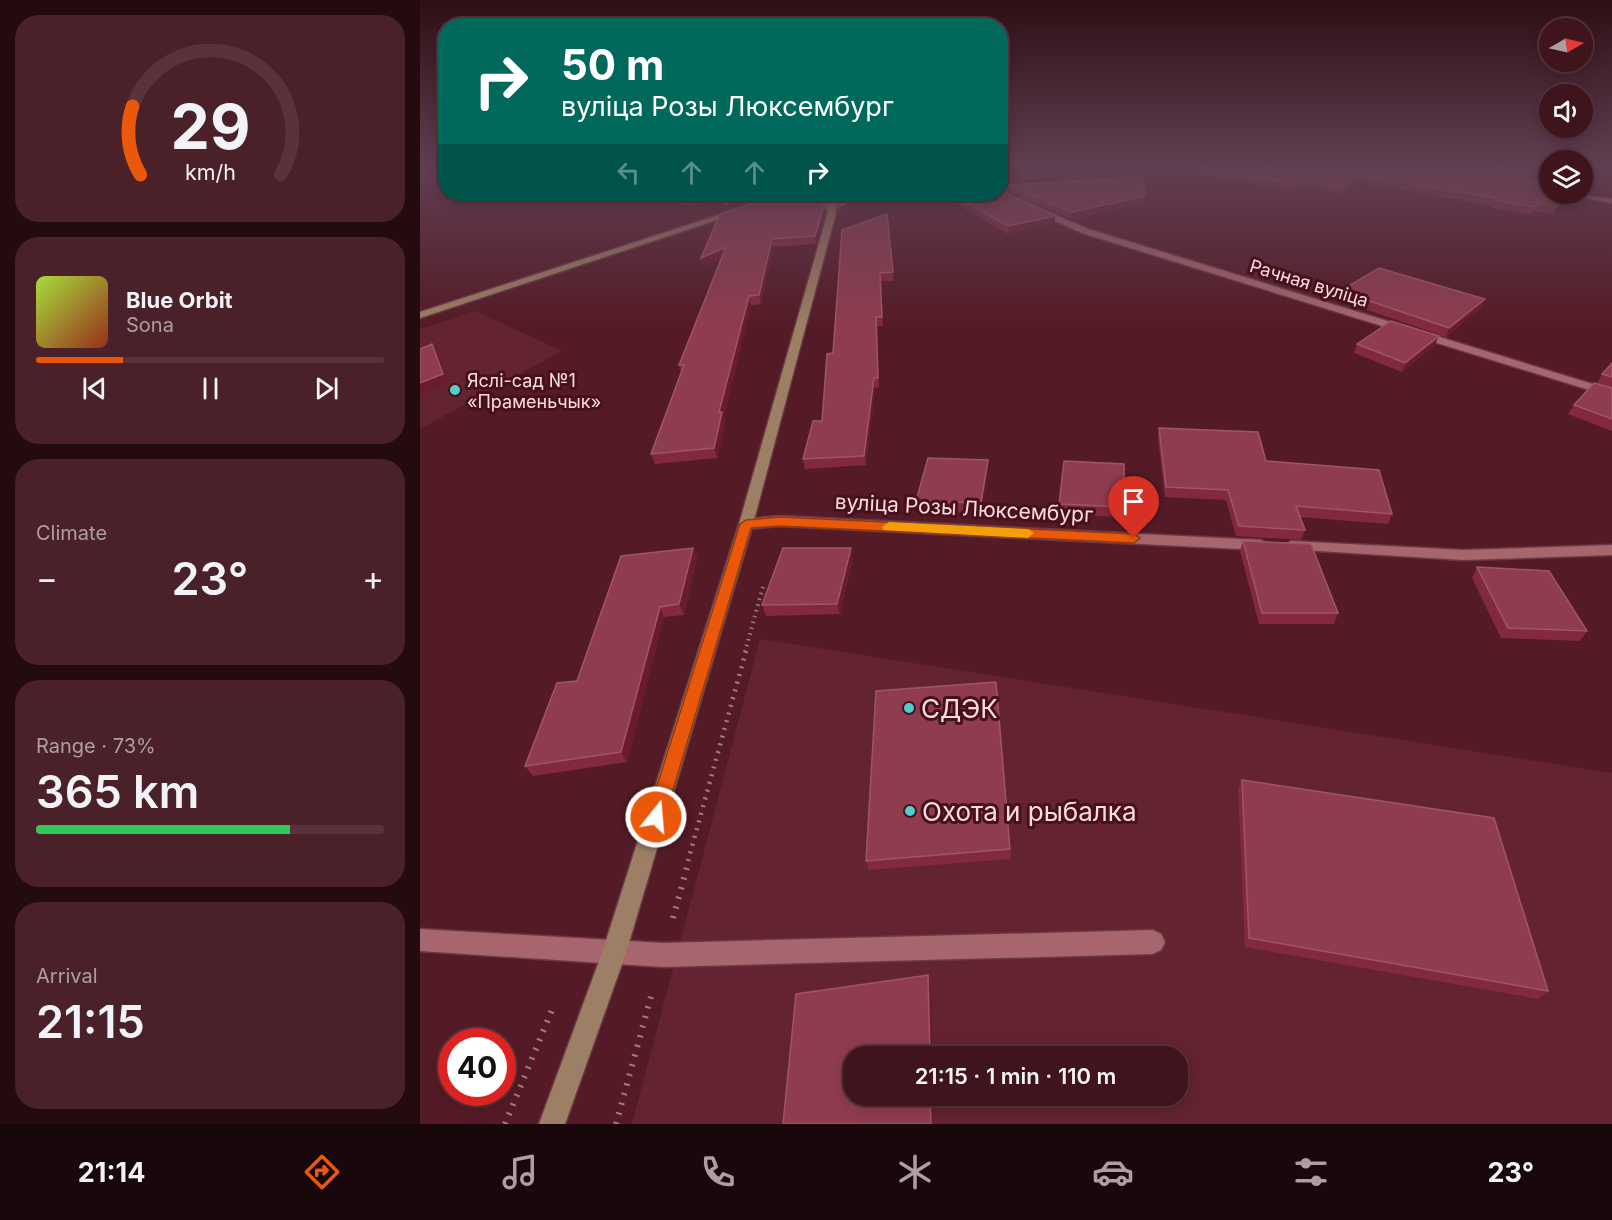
<!DOCTYPE html>
<html lang="en">
<head>
<meta charset="utf-8">
<style>
	body { margin:0; font-family:Inter,sans-serif; background:#4a2129; color:#f1f3f6; height:100vh; display:flex; flex-direction:column; font-size:22px; white-space:nowrap }
	* { box-sizing:border-box; margin:0 }
	p { font-size:20px; color:#ad9ea3 }
	.icon { flex:none; width:33px; height:33px; fill:none; stroke:currentColor; stroke-width:2; stroke-linecap:round; stroke-linejoin:round }
	.map { position:relative; flex:1; overflow:hidden }
	.drawer { display:flex; flex-direction:column; gap:15px; padding:15px; background:#230b0f; width:420px }
	.drawer>* { flex:none }
	.banner { position:absolute; left:18px; top:18px; width:570px; height:183px; border-radius:24px; box-shadow:0 3px 15px #0003,0 0 0 2px #58333b; background:#00695c; color:#fff; overflow:hidden }
	.needle { width:39px; rotate:81deg }
	.buttons { position:absolute; left:1119px; top:18px; display:grid; gap:12px }
	.buttons a { display:grid; place-items:center; width:54px; height:54px; border-radius:50%; background:#3f141c; box-shadow:0 3px 15px #0003,0 0 0 2px #58333b; font-size:30px }
	.speed { position:absolute; left:18px; top:1028px; display:flex; gap:12px; font-size:30px; font-weight:700; text-align:center }
	.speed>* { display:grid; place-content:center; width:78px; height:78px; border-radius:50%; background:#3f141c; box-shadow:0 3px 15px #0003,0 0 0 2px #58333b; line-height:1 }
	.speed .limit { border:9px solid #d22; background:#fff; color:#111 }
	.pin { position:absolute; display:grid; place-items:center; width:51px; height:51px; color:#fff; margin:-62px -26px; border-radius:50% 50% 50% 0; rotate:-45deg; box-shadow:0 0 6px #0007 }
	.pin .icon { rotate:45deg }
	.me { position:absolute; width:66px; margin:-33px; rotate:17deg; stroke-linejoin:round; filter:drop-shadow(0 0 4px #0008) }
	.turn { display:flex; align-items:center; gap:21px; height:126px; padding:0 24px; font-size:27px }
	.turn .icon { width:78px; height:78px; stroke-width:2.5 }
	.turn b { display:block; font-size:42px; line-height:51px }
	.lanes { display:flex; align-items:center; height:57px; padding:0 24px; background:#0003; justify-content:center; gap:30px; direction:ltr }
	.lanes .off { opacity:.35 }
	.big { font-size:45px; font-weight:600; line-height:1.1 }
	.drawer .card { flex:1; display:flex; flex-direction:column; justify-content:center; gap:9px; min-width:0; padding:0 21px; border-radius:24px; background:#4a2129 }
	.drawer .dial { align-items:center; gap:0 }
	.dial svg { height:156px; overflow:visible; fill:none; stroke:#58333b; stroke-width:7; stroke-linecap:round; text-anchor:middle }
	.dial text { fill:#f1f3f6; stroke:none }
	.song { display:flex; align-items:center; gap:18px }
	.cover { width:72px; height:72px; border-radius:9px; background:linear-gradient(135deg,hsl(80 70% 55%),hsl(10 70% 35%)) }
	.played { height:6px; border-radius:3px; background:linear-gradient(90deg,#ea580c 25%,#58333b 25%) }
	.keys { display:flex; justify-content:space-around; direction:ltr }
	.heat { display:flex; justify-content:space-between; align-items:center; font-size:33px; direction:ltr }
	.charge { height:9px; border-radius:4px; background:linear-gradient(90deg,#34c759 73%,#58333b 0) }
	.trip { position:absolute; left:423px; top:1046px; width:345px; height:60px; border-radius:24px; background:#3f141c; box-shadow:0 3px 15px #0003,0 0 0 2px #58333b; font-weight:600; line-height:60px; text-align:center }
	.tab-bar { display:flex; height:96px; justify-content:space-around; align-items:center; background:#19080b; color:#ad9ea3 }
	.tab-bar .icon { width:42px; height:42px }
	.tab-bar .selected { color:#ea580c }
	.tab-bar b { font-size:27px; color:#f1f3f6 }
	main { display:flex; flex:1; min-height:0 }
	.map>svg:first-child { display:block }
	.built { fill:#632330; fill-rule:evenodd }
	.lines { fill:none; stroke-linecap:round; stroke-linejoin:round }
	.lane-casing { stroke:#6a3945; stroke-width:3 }
	.street-casing { stroke:#6a3945; stroke-width:3 }
	.secondary-casing { stroke:#6a3945; stroke-width:3 }
	.path-far2 { stroke:#a57980; stroke-width:4; stroke-dasharray:1.5 4.5; stroke-linecap:butt }
	.path-far1 { stroke:#a57980; stroke-width:4.5; stroke-dasharray:2 6; stroke-linecap:butt }
	.path { stroke:#a57980; stroke-width:6; stroke-dasharray:2 8; stroke-linecap:butt }
	.lane { fill:#a7656d; fill-rule:evenodd }
	.street { fill:#a7656d; fill-rule:evenodd }
	.secondary { fill:#9c7f64; fill-rule:evenodd }
	.wall { fill:#82293e }
	.shaded-wall { fill:#6a1b2d }
	.building { fill:#8f3c4f; stroke:#a05566; stroke-width:1.5 }
	.route { fill:#ea580c; stroke:#983908; stroke-width:1.5 }
	.slow { fill:#f59e0b }
	.poi-dot { fill:#53cdc9; stroke:#48101c; stroke-width:2 }
	.labels { text-anchor:middle; dominant-baseline:central; stroke-width:6; stroke-linejoin:round; paint-order:stroke }
	.far-street-label { font-size:18px; fill:#fbdcdf; stroke:#48101c }
	.far-poi-label { font-size:18px; fill:#fbdcdf; stroke:#48101c; text-anchor:start }
	.street-label { font-size:21px; fill:#fbdcdf; stroke:#48101c }
	.near-poi-label { font-size:26px; fill:#fbdcdf; stroke:#48101c; text-anchor:start }
</style>
</head>
<body>
<main>
<section class="drawer">
<div class="card dial"><svg viewBox="0 0 100 80">
<path d="M14 69A42 42 0 1 1 86 69"/>
<path d="M14 69A42 42 0 0 1 10 34" stroke="#ea580c"/>
<text x="50" y="56" font-size="32" font-weight="700">29</text>
<text x="50" y="72" font-size="11">km/h</text>
</svg></div>
<div class="card">
<div class="song"><i class="cover"></i><div><b>Blue Orbit</b><p>Sona</p></div></div>
<div class="played"></div>
<div class="keys"><svg class="icon" aria-label="previous" viewBox="0 0 24 24"><path d="M18 5L8 12l10 7zM5 5v14"/></svg><svg class="icon" aria-label="pause" viewBox="0 0 24 24"><path d="M8 5v14M16 5v14"/></svg><svg class="icon" aria-label="next" viewBox="0 0 24 24"><path d="M6 5l10 7-10 7zM19 5v14"/></svg></div>
</div>
<div class="card"><p>Climate</p>
<div class="heat"><a>−</a><b class="big">23°</b><a>+</a></div>
</div>
<div class="card"><p>Range · 73%</p><b class="big">365 km</b><div class="charge"></div></div>
<div class="card"><p>Arrival</p><b class="big">21:15</b></div>
</section>
<div class="map">
<svg width="1192" height="1124" viewBox="0 0 1192 1124">
	<rect width="100%" height="100%" fill="#541b26"/>
	<path class="built" d="M56,311L142,351L0,429V329Z
		M340,639L1192,773V1124H212ZM434,1056H758V1095H434Z"/>
	<g class="lines">
		<defs>
			<path id="lane" d="M377,197L406,201L416,210L409,212L401,205L377,201Z
				M0,929L243,943L733,930L741,934L745,942L741,950L733,954L243,967L0,951Z"/>
			<path id="street" d="M580,191L668,229L1192,390V397L662,233L577,195Z
				M1150,194L1192,199V203L1153,196Z
				M360,516L841,540L848,545L841,550L360,526L326,529L319,524L326,519Z
				M871,541L1043,550L1192,545V555L1043,560L866,549L864,546Z"/>
			<path id="secondary" d="M367,194H377L342,205L338,203Z
				M413,194H421L333,524L206,953L145,1124H119L182,953L319,524Z
				M314,210L321,212L0,318V312Z"/>
		</defs>
		<use href="#lane" class="lane-casing"/>
		<use href="#street" class="street-casing"/>
		<use href="#secondary" class="secondary-casing"/>
		<path class="path-far2" d="M325,652L344,583"/>
		<path class="path-far1" d="M268,861L326,651"/>
		<path class="path" d="M253,918L269,860
			M85,1124L134,1005
			M196,1124L233,989"/>
		<use href="#lane" class="lane"/>
		<use href="#street" class="street"/>
		<use href="#secondary" class="secondary"/>
	</g>
	<path class="wall" d="M739,167H1025L1130,194H1151L1150,197L1133,214L1114,211L1112,215L1072,208L1073,206L937,182L923,194L879,186L873,191Z
		M1027,167H1130V185Z
		M587,185L724,203L652,219L587,192Z
		M229,194H362L307,196L273,207Z
		M377,194H411L408,203L394,196H378Z
		M349,198L405,212L396,244L353,247L341,304L331,305L304,416L305,422L297,458L235,464L231,454L261,372L259,365L301,258L283,266Z
		M538,198L635,216V223L588,234L538,205Z
		M467,214L474,281H461L463,326H457L459,387L455,388L446,465L385,469L383,459L402,421L413,353Z
		M920,291L1065,299L1061,308L1026,337L918,300Z
		M937,344L1015,345L982,372L934,353Z
		M1192,363V431L1148,414L1154,405L1185,386L1177,383L1182,374Z
		M739,428L972,514L968,524L880,517L885,530L881,540L816,536L806,500L745,497L738,438Z
		M568,470L561,513L497,511L496,501Z
		M639,504L705,507L703,517L639,514Z
		M823,541L918,613L914,624H839L820,551Z
		M273,548L277,558L264,615L244,617L207,762L113,776L105,766Z
		M433,558L420,614L346,616L342,605Z
		M1057,567L1167,631L1160,641L1081,638L1052,578Z
		M822,780L1128,991L1118,999L825,947L818,790Z
		M590,849L591,859L449,870L446,861Z"/>
	<path class="shaded-wall" d="M1175,167H1178L1162,184V180Z
		M939,175L937,182L923,194L925,187Z
		M880,179L879,186L873,191L875,184Z
		M291,194H313L273,207L271,200Z
		M338,194H362L306,211L304,204Z
		M408,194H411L408,203L407,196Z
		M441,194H446V198L417,216L416,209Z
		M1149,194H1151L1150,197L1133,214L1136,207Z
		M725,196L724,203L652,219V212Z
		M404,205L405,212L396,244L395,236Z
		M635,216V223L588,234V226Z
		M352,239L353,247L341,304L339,295Z
		M306,247L308,255L283,266L281,258Z
		M329,296L331,305L304,416L305,422L297,458L294,448L299,412Z
		M1065,299L1061,308L1026,337L1029,328Z
		M456,317L457,326L459,387L458,378Z
		M1019,336L1015,345L982,372L985,363Z
		M12,344L17,353L29,383L0,395V383Z
		M454,378L455,388L446,465L444,456Z
		M568,460V470L561,513V503Z
		M273,548L277,558L264,615L259,604Z
		M431,548L433,558L420,614L417,604Z
		M240,607L244,617L207,762L201,752Z
		M508,975L511,990L513,1056H510Z
		M510,1095H514V1124H511Z"/>
	<path class="building" d="M779,167H1025L1130,185V194H1149L1136,207L1118,203L1115,207L1075,200L1076,198L939,175L925,187L880,179L875,184Z
		M1070,167H1130V177Z
		M1162,167H1175L1162,180Z
		M722,177L725,196L652,212L587,185Z
		M580,191L635,216L588,226L538,198L555,194H580Z
		M250,194H291L271,200Z
		M308,194H338L304,204Z
		M420,194H441L416,209Z
		M390,197L404,205L395,236L352,239L339,295L329,296L299,412H302L294,448L231,454L264,365H259L306,247L281,258L300,214L349,198Z
		M467,214L473,272L460,273L462,317H456L458,378H454L444,456L383,459L393,421H402L407,354L413,353L422,230Z
		M959,268L1065,299L1029,328L920,291Z
		M971,321L1019,336L985,363L937,344Z
		M12,344L23,374L0,383V349Z
		M1192,363V377L1182,374Z
		M1174,383L1192,388V419L1154,405Z
		M739,428L838,432L846,461L959,470L972,514L876,506L885,530L819,526L808,490L746,487Z
		M508,458L568,460L561,503L496,501Z
		M644,461L704,464L705,507L639,504Z
		M823,541L891,544L918,613H842Z
		M273,548L259,604L240,607L201,752L105,766L137,683L157,681L201,556Z
		M363,548H431L417,604L342,605Z
		M1057,567L1129,571L1167,631L1088,628Z
		M576,682L590,849L446,861L456,691Z
		M822,780L1074,818L1128,991L829,938Z
		M508,975L510,1056H434V1095H510L511,1124H363L376,994Z"/>
	<linearGradient id="sky" x2="0" y2="1"><stop stop-color="#2e0f15"/><stop offset="0.51" stop-color="#613f52"/><stop offset="1" stop-color="#613f52" stop-opacity="0"/></linearGradient>
	<rect width="1192" height="325" fill="url(#sky)"/>
	<path class="route" d="M360,517L714,534L720,538L714,543L360,526L331,528L245,817L243,823L236,826L230,823L227,817L320,524L326,520Z"/>
	<path class="slow" d="M469,522L608,529L614,533L608,538L464,530L462,527Z"/>
	<g class="poi-dot">
		<circle cx="35" cy="390" r="6"/>
		<circle cx="489" cy="708" r="6"/>
		<circle cx="490" cy="811" r="6"/>
	</g>
	<g class="labels">
		<g class="far-street-label">
			<text transform="translate(889 283) rotate(17)">Рачная вуліца</text>
		</g>
		<g class="far-poi-label">
			<text x="47" y="380">Яслі-сад №1<tspan x="47" dy="21">«Праменьчык»</tspan></text>
		</g>
		<g class="street-label">
			<text transform="translate(544 508) rotate(3)">вуліца Розы Люксембург</text>
		</g>
		<g class="near-poi-label">
			<text x="501" y="708">СДЭК</text>
			<text x="502" y="811">Охота и рыбалка</text>
		</g>
	</g>
</svg>
<div class="buttons">
<a><svg class="needle" viewBox="-14 -14 28 28"><path d="M0-13l5 13h-10z" fill="#e53935"/><path d="M0 13l5-13h-10z" fill="#ad9ea3"/></svg></a>
<a><svg class="icon" aria-label="sound" viewBox="0 0 24 24"><path d="M4 9h4l5-4v14l-5-4H4zM17 9q2 3 0 6"/></svg></a>
<a><svg class="icon" aria-label="layers" viewBox="0 0 24 24"><path d="M12 4l9 5-9 5-9-5zM3 14l9 5 9-5"/></svg></a>
</div>
<div class="speed"><div class="limit">40</div></div>
<div class="pin" style="left:714px;top:538px;background:#d93025"><svg class="icon" aria-label="arrive" viewBox="0 0 24 24"><path d="M6 21V4h12l-3 4 3 4H6"/></svg></div>
<svg class="me" style="left:236px;top:817px" viewBox="-20 -20 40 40"><circle r="17" fill="#ea580c" stroke="#fff" stroke-width="3"/><path d="M0-11L8 9 0 5-8 9z" fill="#fff"/></svg>
<div class="trip">21:15 · 1 min · 110 m</div>
<div class="banner">
<div class="turn"><svg class="icon" aria-label="right" viewBox="0 0 24 24"><path d="M7 20v-9h11M14 6l5 5-5 5"/></svg><div><b>50 m</b>вуліца Розы Люксембург</div></div>
<div class="lanes"><svg class="icon off" aria-label="left" viewBox="0 0 24 24"><path d="M17 20v-9H6M10 6l-5 5 5 5"/></svg><svg class="icon off" aria-label="ahead" viewBox="0 0 24 24"><path d="M12 20V5M6 11l6-6 6 6"/></svg><svg class="icon off" aria-label="ahead" viewBox="0 0 24 24"><path d="M12 20V5M6 11l6-6 6 6"/></svg><svg class="icon" aria-label="right" viewBox="0 0 24 24"><path d="M7 20v-9h11M14 6l5 5-5 5"/></svg></div>
</div>
</div>
</main>
<nav class="tab-bar">
<b>21:14</b>
<svg class="icon selected" aria-label="directions" viewBox="0 0 24 24"><path d="M12 3l9 9-9 9-9-9zM9 14v-3h6M13 9l2 2-2 2"/></svg>
<svg class="icon" aria-label="music" viewBox="0 0 24 24"><path d="M9 18V5l10-2v13"/><circle cx="6" cy="18" r="3"/><circle cx="16" cy="16" r="3"/></svg>
<svg class="icon" aria-label="phone" viewBox="0 0 24 24"><path d="M5 4h4l2 5-3 2q2 4 5 5l2-3 5 2v4C11 20 4 13 5 4z"/></svg>
<svg class="icon" aria-label="climate" viewBox="0 0 24 24"><path d="M12 3v18M4 7l16 10M4 17L20 7"/></svg>
<svg class="icon" aria-label="car" viewBox="0 0 24 24"><path d="M5 17H2v-5l4-1 3-4h7l3 4 3 1v5h-3M9 17h6M6 11h13"/><circle cx="7" cy="17" r="2"/><circle cx="17" cy="17" r="2"/></svg>
<svg class="icon" aria-label="filters" viewBox="0 0 24 24"><path d="M4 7h16M4 17h16"/><circle cx="9" cy="7" r="2"/><circle cx="15" cy="17" r="2"/></svg>
<b>23°</b>
</nav>
</body>
</html>
